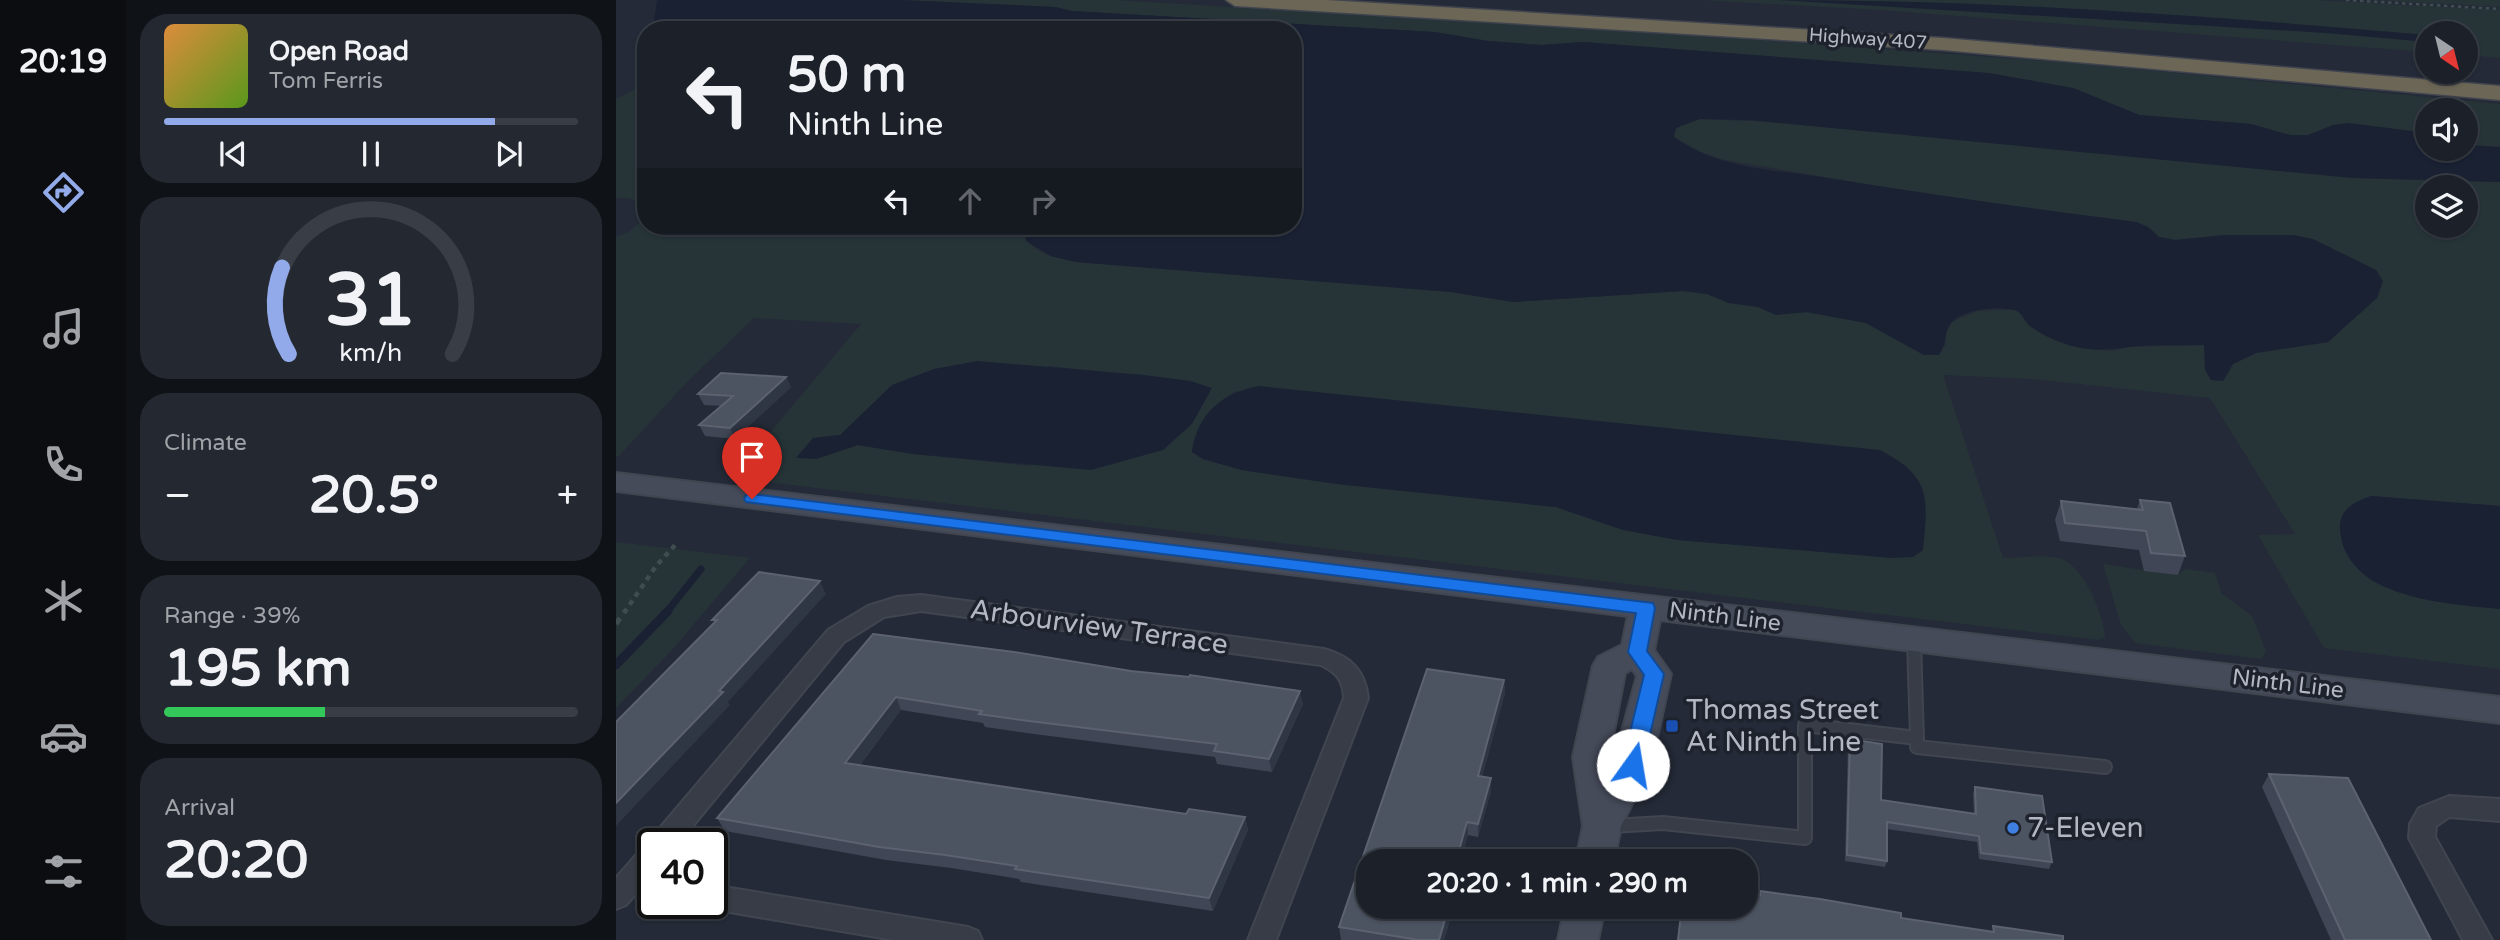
<!DOCTYPE html>
<html lang="en">
<head>
<meta charset="utf-8">
<style>
	body { margin:0; font-family:"Varela Round",sans-serif; background:#242831; color:#f1f3f6; height:100vh; display:flex; flex-direction:column; font-size:26px; white-space:nowrap }
	* { box-sizing:border-box; margin:0 }
	p { font-size:23px; color:#a0a3a8 }
	.icon { flex:none; width:38px; height:38px; fill:none; stroke:currentColor; stroke-width:2; stroke-linecap:round; stroke-linejoin:round }
	.map { position:relative; flex:1; overflow:hidden }
	.details { display:flex; flex-direction:column; gap:14px; padding:14px; background:#0f1217; width:490px }
	.details>* { flex:none }
	.hud { position:absolute; left:21px; top:21px; width:665px; height:214px; border-radius:28px; box-shadow:0 2px 5px #0004,0 0 0 2px #393e46; background:#1b2029; color:#f1f3f6; overflow:hidden }
	.needle { width:46px; rotate:145deg }
	.fabs { position:absolute; left:1799px; top:21px; display:grid; gap:14px }
	.fabs a { display:grid; place-items:center; width:63px; height:63px; border-radius:50%; background:#1b2029; box-shadow:0 2px 5px #0004,0 0 0 2px #393e46; font-size:35px }
	.speed { position:absolute; left:21px; top:828px; display:flex; gap:14px; font-size:35px; font-weight:700; text-align:center }
	.speed>* { display:grid; place-content:center; width:91px; height:91px; border-radius:50%; background:#1b2029; box-shadow:0 2px 5px #0004,0 0 0 2px #393e46; line-height:1 }
	.speed .limit { border:4px solid #111; border-radius:10px; background:#fff; color:#111 }
	.pin { position:absolute; display:grid; place-items:center; width:60px; height:60px; color:#fff; margin:-72px -30px; border-radius:50% 50% 50% 0; rotate:-45deg; box-shadow:0 0 7px #0007 }
	.pin .icon { rotate:45deg }
	.me { position:absolute; width:77px; margin:-38px; rotate:13deg; stroke-linejoin:round; filter:drop-shadow(0 0 5px #0008) }
	.turn { display:flex; align-items:center; gap:24px; height:147px; padding:0 35px; font-size:32px }
	.turn .icon { width:91px; height:91px; stroke-width:2.5 }
	.turn b { display:block; font-size:49px; line-height:60px }
	.lanes { display:flex; align-items:center; height:66px; padding:0 35px; background:#0003; justify-content:center; gap:35px; direction:ltr }
	.lanes .off { opacity:.35 }
	.big { font-size:52px; font-weight:800; line-height:1.1 }
	.details .widget { flex:1; display:flex; flex-direction:column; justify-content:center; gap:10px; min-width:0; padding:0 24px; border-radius:28px; background:#242831 }
	.details .dial { align-items:center; gap:0 }
	.dial svg { height:182px; overflow:visible; fill:none; stroke:#393e46; stroke-width:7; stroke-linecap:round; text-anchor:middle }
	.dial text { fill:#f1f3f6; stroke:none }
	.song { display:flex; align-items:center; gap:21px }
	.cover { width:84px; height:84px; border-radius:10px; background:linear-gradient(135deg,hsl(30 70% 55%),hsl(90 70% 35%)) }
	.played { height:7px; border-radius:4px; background:linear-gradient(90deg,#92aae9 80%,#393e46 80%) }
	.keys { display:flex; justify-content:space-around; direction:ltr }
	.heat { display:flex; justify-content:space-between; align-items:center; font-size:38px; direction:ltr }
	.charge { height:10px; border-radius:5px; background:linear-gradient(90deg,#34c759 39%,#393e46 0) }
	.trip { position:absolute; left:740px; top:849px; width:402px; height:70px; border-radius:28px; background:#1b2029; box-shadow:0 2px 5px #0004,0 0 0 2px #393e46; font-weight:800; line-height:70px; text-align:center }
	main { display:flex; flex:1; min-height:0 }
	.dock { display:flex; flex-direction:column; width:126px; justify-content:space-around; align-items:center; background:#0b0d10; color:#a0a3a8 }
	.dock .icon { width:49px; height:49px }
	.dock .active { color:#92aae9 }
	.dock b { font-size:32px; color:#f1f3f6 }
	.map>svg:first-child { display:block }
	.green { fill:#263438; fill-rule:evenodd }
	.water { fill:#192133 }
	.lines { fill:none; stroke-linecap:round; stroke-linejoin:round }
	.stream-far1 { stroke:#192133; stroke-width:7 }
	.stream { stroke:#192133; stroke-width:9 }
	.lane-casing { stroke:#414550; stroke-width:16 }
	.street-casing { stroke:#414550; stroke-width:4 }
	.secondary-casing { stroke:#414550; stroke-width:4 }
	.highway-casing { stroke:#40444f; stroke-width:3 }
	.path-far2 { stroke:#3f4d50; stroke-width:2.5; stroke-dasharray:3.5 3.5; stroke-linecap:butt }
	.path-far1 { stroke:#3f4d50; stroke-width:4.5; stroke-dasharray:5 5; stroke-linecap:butt }
	.path { stroke:#3f4d50; stroke-width:5; stroke-dasharray:7 7; stroke-linecap:butt }
	.lane { stroke:#383c47; stroke-width:12 }
	.street { fill:#383c47; fill-rule:evenodd }
	.secondary { fill:#464b5a; fill-rule:evenodd }
	.highway { fill:#6c6656; fill-rule:evenodd }
	.wall { fill:#404655 }
	.shaded-wall { fill:#2f3644 }
	.building { fill:#4c5361; stroke:#5c6270; stroke-width:2 }
	.route { fill:#1a73e8; stroke:#114b97; stroke-width:2 }
	.transit-dot { fill:#1a4fb4; stroke:#1d222c; stroke-width:2.5 }
	.shop-dot { fill:#3f7fe0; stroke:#1d222c; stroke-width:2.5 }
	.labels { text-anchor:middle; dominant-baseline:central; stroke-width:7; stroke-linejoin:round; paint-order:stroke }
	.far-street-label { font-size:19px; fill:#b3b7c3; stroke:#1d222c }
	.street-label { font-size:23px; fill:#b3b7c3; stroke:#1d222c }
	.near-street-label { font-size:28px; fill:#b3b7c3; stroke:#1d222c }
	.near-poi-label { font-size:28px; fill:#b3b7c3; stroke:#1d222c; text-anchor:start }
</style>
</head>
<body>
<main>
<nav class="dock">
<b>20:19</b>
<svg class="icon active" aria-label="directions" viewBox="0 0 24 24"><path d="M12 3l9 9-9 9-9-9zM9 14v-3h6M13 9l2 2-2 2"/></svg>
<svg class="icon" aria-label="music" viewBox="0 0 24 24"><path d="M9 18V5l10-2v13"/><circle cx="6" cy="18" r="3"/><circle cx="16" cy="16" r="3"/></svg>
<svg class="icon" aria-label="phone" viewBox="0 0 24 24"><path d="M5 4h4l2 5-3 2q2 4 5 5l2-3 5 2v4C11 20 4 13 5 4z"/></svg>
<svg class="icon" aria-label="climate" viewBox="0 0 24 24"><path d="M12 3v18M4 7l16 10M4 17L20 7"/></svg>
<svg class="icon" aria-label="car" viewBox="0 0 24 24"><path d="M5 17H2v-5l4-1 3-4h7l3 4 3 1v5h-3M9 17h6M6 11h13"/><circle cx="7" cy="17" r="2"/><circle cx="17" cy="17" r="2"/></svg>
<svg class="icon" aria-label="filters" viewBox="0 0 24 24"><path d="M4 7h16M4 17h16"/><circle cx="9" cy="7" r="2"/><circle cx="15" cy="17" r="2"/></svg>
</nav>
<section class="details">
<div class="widget">
<div class="song"><i class="cover"></i><div><b>Open Road</b><p>Tom Ferris</p></div></div>
<div class="played"></div>
<div class="keys"><svg class="icon" aria-label="previous" viewBox="0 0 24 24"><path d="M18 5L8 12l10 7zM5 5v14"/></svg><svg class="icon" aria-label="pause" viewBox="0 0 24 24"><path d="M8 5v14M16 5v14"/></svg><svg class="icon" aria-label="next" viewBox="0 0 24 24"><path d="M6 5l10 7-10 7zM19 5v14"/></svg></div>
</div>
<div class="widget dial"><svg viewBox="0 0 100 80">
<path d="M14 69A42 42 0 1 1 86 69"/>
<path d="M14 69A42 42 0 0 1 11 31" stroke="#92aae9"/>
<text x="50" y="56" font-size="32" font-weight="700">31</text>
<text x="50" y="72" font-size="11">km/h</text>
</svg></div>
<div class="widget"><p>Climate</p>
<div class="heat"><a>−</a><b class="big">20.5°</b><a>+</a></div>
</div>
<div class="widget"><p>Range · 39%</p><b class="big">195 km</b><div class="charge"></div></div>
<div class="widget"><p>Arrival</p><b class="big">20:20</b></div>
</section>
<div class="map">
<svg width="1884" height="940" viewBox="0 0 1884 940">
	<rect width="100%" height="100%" fill="#242a37"/>
	<path class="green" d="M283,0H500L1063,34L1456,63L1884,104V147L1850,145V110H1811V133L1732,123L1692,135H1674L1635,124L1523,115L1457,88L1372,73L967,42L926,45L872,41L819,32L456,11L439,7Z
		M1084,0H1699L1884,10V58L1850,55V33H1811V52L1265,10Z
		M1758,0H1884V7Z
		M30,84V204L12,198H0V99Z
		M1084,119L1154,122L1737,178L1884,182V506L1755,496L1731,509C1734,526 1734,546 1739,562C1752,599 1850,604 1884,609V669L1708,648L1642,535L1679,534L1594,398L1417,379L1327,375L1387,558C1404,558 1427,554 1443,558C1467,564 1488,615 1489,637L1483,640L116,478L245,324L138,318L71,382L3,456H0V237L13,232L30,216V226H408C407,252 440,258 460,262L835,292L897,302L1067,291L1091,294L1113,303L1142,307L1160,315L1190,312L1250,323L1308,355L1330,346L1329,335L1336,322L1361,311L1379,310H1398L1405,313L1413,326L1464,348L1497,351L1513,347L1588,345L1610,377L1617,364L1640,353L1713,342L1734,321L1760,270L1697,240L1677,235H1609L1559,240L1543,237L1532,227L1520,222L1346,200L1109,160L1085,152L1058,137V131L1067,123ZM1811,187H1850V226H1811ZM433,366L574,381L413,466L297,454L242,445L200,459L197,438L224,435ZM620,391L1277,558L1062,540L1007,530L940,507L721,484L626,470L587,459L576,452C586,426 594,405 620,391Z
		M0,542L134,558L56,650L0,708Z
		M1487,564L1562,575L1569,569L1599,573L1605,593L1636,616L1650,651L1645,659L1519,643L1505,625Z"/>
	<path class="water" d="M41,0H283L439,7L456,11L819,32L872,41L926,45L967,42L1372,73L1457,88L1523,115L1635,124L1674,135H1692L1717,125L1732,123L1811,133V149H1850V145L1884,147V182L1737,178L1133,120L1084,119L1060,128L1058,137C1101,170 1166,170 1217,179C1318,195 1419,209 1520,222L1532,227L1543,237L1559,240L1609,235H1677L1697,239L1760,270L1767,281L1761,298L1712,342L1640,353L1617,364L1607,381L1595,380L1589,370L1588,345C1563,346 1537,344 1513,347C1497,349 1482,351 1466,348C1451,346 1423,335 1412,324C1407,319 1406,312 1398,310C1382,306 1348,309 1336,322C1327,331 1332,343 1323,355H1308L1250,323L1190,312L1160,315L1142,307L1113,303L1091,294L1067,291L897,302L835,292L460,262L435,256L410,241L408,226H677V30H37Z
		M1161,0C1378,0 1596,16 1811,35V42L1710,33Z
		M361,361L528,375L574,381L596,388L576,424L547,450L475,470L297,454L242,445L200,459L180,458L197,438L224,435L276,385L318,369Z
		M643,386L1264,450C1316,477 1312,498 1307,550L1297,557L1277,558L1062,540L1007,530L940,507L721,484L626,470L587,459L576,452C581,413 607,393 643,386Z
		M1755,496L1884,506V609C1833,604 1727,599 1724,528C1723,509 1740,501 1755,496Z"/>
	<g class="lines">
		<path class="stream-far1" d="M50,613L85,569"/>
		<path class="stream" d="M0,665L52,611"/>
		<defs>
			<path id="lane" d="M1301,738V747L1489,767
				M995,826L1047,823L1189,838V725L1301,738L1298,640"/>
			<path id="street" d="M305,595L708,649C734,656 749,670 752,698L660,940H632L728,698C727,680 721,673 705,665L305,611L268,617L228,642L62,844H37V899L18,896L10,905L0,909V878L28,846L33,844L37,836L212,630L252,606L281,597Z
				M1833,796L1884,799V821L1833,817L1820,826L1819,837L1876,940H1847L1793,838L1794,824L1803,808Z
				M96,885L352,927L362,931L366,940H278L96,909L85,903H96Z"/>
			<path id="secondary" d="M0,473L1884,697V723L1044,620L1038,650L1055,674L1035,765L1005,826L998,861H960L967,826L957,757L977,666L982,657L1006,645L1012,616L0,491ZM1016,669L1021,676L995,772L993,757L1009,673Z
				M949,906H989L982,940H942Z"/>
			<path id="highway" d="M610,0H711L1327,38L1884,86V100L1327,50L619,6Z"/>
		</defs>
		<use href="#lane" class="lane-casing"/>
		<use href="#street" class="street-casing"/>
		<use href="#secondary" class="secondary-casing"/>
		<use href="#highway" class="highway-casing"/>
		<path class="path-far2" d="M1730,0L1884,9"/>
		<path class="path-far1" d="M8,613L40,566L62,542"/>
		<path class="path" d="M0,624L9,611"/>
		<use href="#lane" class="lane"/>
		<use href="#street" class="street"/>
		<use href="#secondary" class="secondary"/>
		<use href="#highway" class="highway"/>
	</g>
	<path class="wall" d="M170,377L175,387L119,439L89,436L83,425L106,406L88,405L82,394Z
		M1524,500L1569,556L1562,575L1528,571L1523,550L1444,541L1439,520L1445,501L1521,509Z
		M257,634L687,704L656,772L601,764L599,757L418,734L369,727L367,723L285,710L244,765L570,814L629,817L632,830L597,911L405,882L403,879L335,868L270,860L109,831L101,818Z
		M811,669L888,680L889,693L866,776L875,778V791L862,837L852,835L844,861H752V906H838L828,940H725L723,927Z
		M1234,739L1265,800L1358,814L1357,794L1359,787L1436,862L1433,869L1363,859L1361,842L1271,829V861L1269,867L1229,861L1232,746Z
		M1653,774L1815,940H1715L1646,787Z"/>
	<path class="shaded-wall" d="M170,377L175,387L119,439L114,428Z
		M204,581L210,594L112,702L114,705L0,826V803Z
		M888,680L889,693L863,789L862,776Z
		M684,691L687,704L656,772L653,759Z
		M280,697L285,710L235,776L229,763Z
		M875,778V791L862,837V824Z
		M629,817L632,830L597,911L593,898Z
		M851,822L852,835L844,861H840Z
		M833,906H838L828,940H823Z"/>
	<path class="building" d="M105,373L170,377L114,428L83,425L117,396L82,394Z
		M1524,500L1554,503L1569,556L1535,553L1530,531L1449,523L1445,501L1527,510Z
		M143,572L204,581L103,691L107,692L0,803V722L101,620H96Z
		M257,634L398,652L515,671L573,677L574,675L684,691L653,759L598,751L601,744L413,721L363,714L366,711L280,697L229,763L570,814L573,809L629,817L593,898L399,869L401,866L329,855L263,847L101,818Z
		M811,669L888,680L862,776L875,778L862,824L851,822L840,861H752V906H833L823,940H803L723,927Z
		M1234,739L1266,744L1265,800L1360,814L1359,787L1426,796L1436,862L1365,853L1363,836L1271,822V861L1231,855Z
		M1653,774L1732,778L1815,940H1729Z
		M1144,891L1204,899L1285,913V918L1378,932L1377,926L1447,936V940H1062L1066,906H1130V893L1144,895Z"/>
	<path class="route" d="M136,494L1037,603L1039,608L1031,651L1048,674L1027,765L1024,771L1017,774L1009,771L1006,765L1028,675L1012,652L1020,613L130,502L128,499L130,495Z"/>
	<rect class="transit-dot" x="1049" y="719" width="14" height="14" rx="3.5"/>
	<circle class="shop-dot" cx="1397" cy="828" r="7"/>
	<g class="labels">
		<g class="far-street-label">
			<text transform="translate(1252 39) rotate(4)">Highway 407</text>
		</g>
		<g class="street-label">
			<text transform="translate(1109 617) rotate(7)">Ninth Line</text>
			<text transform="translate(1672 684) rotate(7)">Ninth Line</text>
		</g>
		<g class="near-street-label">
			<text transform="translate(483 627) rotate(8)">Arbourview Terrace</text>
		</g>
		<g class="near-poi-label">
			<text x="1070" y="710">Thomas Street<tspan x="1070" dy="32">At Ninth Line</tspan></text>
			<text x="1411" y="828">7-Eleven</text>
		</g>
	</g>
</svg>
<div class="fabs">
<a><svg class="needle" viewBox="-14 -14 28 28"><path d="M0-13l5 13h-10z" fill="#e53935"/><path d="M0 13l5-13h-10z" fill="#a0a3a8"/></svg></a>
<a><svg class="icon" aria-label="sound" viewBox="0 0 24 24"><path d="M4 9h4l5-4v14l-5-4H4zM17 9q2 3 0 6"/></svg></a>
<a><svg class="icon" aria-label="layers" viewBox="0 0 24 24"><path d="M12 4l9 5-9 5-9-5zM3 14l9 5 9-5"/></svg></a>
</div>
<div class="speed"><div class="limit">40</div></div>
<div class="pin" style="left:136px;top:499px;background:#d93025"><svg class="icon" aria-label="arrive" viewBox="0 0 24 24"><path d="M6 21V4h12l-3 4 3 4H6"/></svg></div>
<svg class="me" style="left:1017px;top:765px" viewBox="-20 -20 40 40"><circle r="19" fill="#fff"/><path d="M0-13L10 11 0 6-10 11z" fill="#1a73e8"/></svg>
<div class="trip">20:20 · 1 min · 290 m</div>
<div class="hud">
<div class="turn"><svg class="icon" aria-label="left" viewBox="0 0 24 24"><path d="M17 20v-9H6M10 6l-5 5 5 5"/></svg><div><b>50 m</b>Ninth Line</div></div>
<div class="lanes"><svg class="icon" aria-label="left" viewBox="0 0 24 24"><path d="M17 20v-9H6M10 6l-5 5 5 5"/></svg><svg class="icon off" aria-label="ahead" viewBox="0 0 24 24"><path d="M12 20V5M6 11l6-6 6 6"/></svg><svg class="icon off" aria-label="right" viewBox="0 0 24 24"><path d="M7 20v-9h11M14 6l5 5-5 5"/></svg></div>
</div>
</div>
</main>
</body>
</html>
